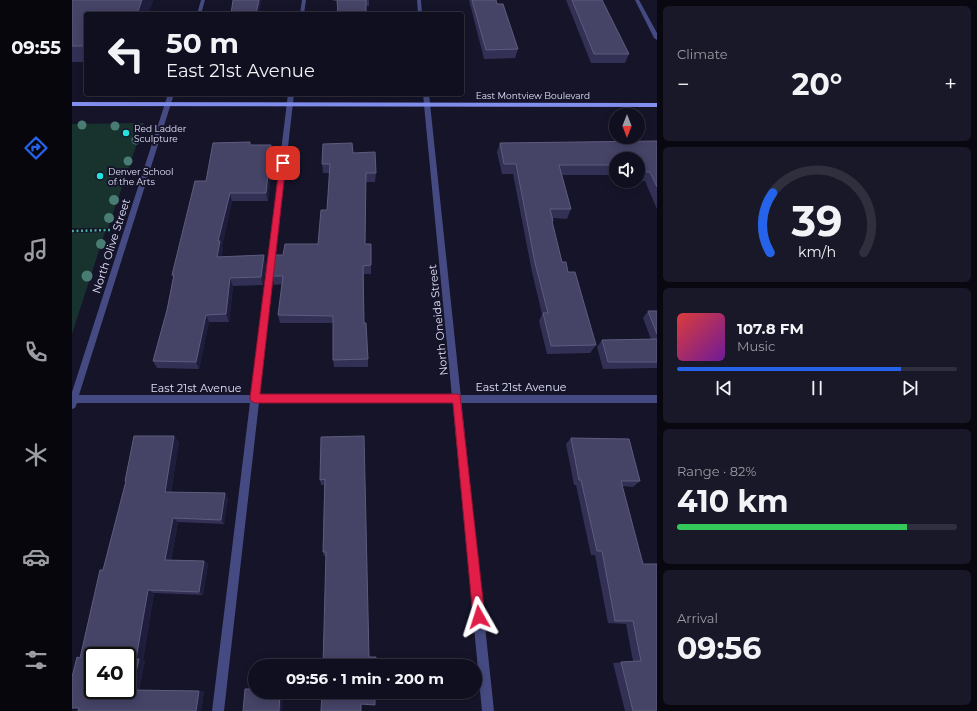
<!DOCTYPE html>
<html lang="en">
<head>
<meta charset="utf-8">
<style>
	body { margin:0; font-family:Montserrat,sans-serif; background:#191828; color:#f1f3f6; height:100vh; display:flex; flex-direction:column; font-size:15px; white-space:nowrap }
	* { box-sizing:border-box; margin:0 }
	p { font-size:13px; color:#9c9ca4 }
	.icon { flex:none; width:22px; height:22px; fill:none; stroke:currentColor; stroke-width:2; stroke-linecap:round; stroke-linejoin:round }
	.map { position:relative; flex:1; overflow:hidden }
	.side { display:flex; flex-direction:column; gap:6px; padding:6px; background:#090811; width:320px }
	.side>* { flex:none }
	.hud { position:absolute; left:12px; top:12px; width:380px; height:84px; border-radius:4px; box-shadow:0 2px 10px #0003,0 0 0 1px #302f3d; background:#100f1f; color:#f1f3f6; overflow:hidden }
	.needle { width:26px; rotate:180deg }
	.controls { position:absolute; left:537px; top:108px; display:grid; gap:8px }
	.controls a { display:grid; place-items:center; width:36px; height:36px; border-radius:50%; background:#100f1f; box-shadow:0 2px 10px #0003,0 0 0 1px #302f3d; font-size:20px }
	.speed { position:absolute; left:12px; top:647px; display:flex; gap:8px; font-size:20px; font-weight:700; text-align:center }
	.speed>* { display:grid; place-content:center; width:52px; height:52px; border-radius:50%; background:#100f1f; box-shadow:0 2px 10px #0003,0 0 0 1px #302f3d; line-height:1 }
	.speed .limit { border:2px solid #111; border-radius:6px; background:#fff; color:#111 }
	.pin { position:absolute; display:grid; place-items:center; width:34px; height:34px; color:#fff; margin:-17px; border-radius:8px; box-shadow:0 2px 6px #0006 }
	.me { position:absolute; width:44px; margin:-22px; rotate:354deg; stroke-linejoin:round; filter:drop-shadow(0 0 3px #0008) }
	.turn { display:flex; align-items:center; gap:14px; height:84px; padding:0 16px; font-size:18px }
	.turn .icon { width:52px; height:52px; stroke-width:2.5 }
	.turn b { display:block; font-size:28px; line-height:34px }
	.big { font-size:30px; font-weight:700; line-height:1.1 }
	.side .card { flex:1; display:flex; flex-direction:column; justify-content:center; gap:6px; min-width:0; padding:0 14px; border-radius:6px; background:#191828 }
	.side .dial { align-items:center; gap:0 }
	.dial svg { height:104px; overflow:visible; fill:none; stroke:#302f3d; stroke-width:7; stroke-linecap:round; text-anchor:middle }
	.dial text { fill:#f1f3f6; stroke:none }
	.song { display:flex; align-items:center; gap:12px }
	.cover { width:48px; height:48px; border-radius:6px; background:linear-gradient(135deg,hsl(0 70% 55%),hsl(280 70% 35%)) }
	.played { height:4px; border-radius:2px; background:linear-gradient(90deg,#2563eb 80%,#302f3d 80%) }
	.keys { display:flex; justify-content:space-around; direction:ltr }
	.heat { display:flex; justify-content:space-between; align-items:center; font-size:22px; direction:ltr }
	.charge { height:6px; border-radius:3px; background:linear-gradient(90deg,#34c759 82%,#302f3d 0) }
	.trip { position:absolute; left:176px; top:659px; width:234px; height:40px; border-radius:20px; background:#100f1f; box-shadow:0 2px 10px #0003,0 0 0 1px #302f3d; font-weight:700; line-height:40px; text-align:center }
	main { display:flex; flex:1; min-height:0 }
	.tabs { display:flex; flex-direction:column; width:72px; justify-content:space-around; align-items:center; background:#06060c; color:#9c9ca4 }
	.tabs .icon { width:28px; height:28px }
	.tabs .on { color:#2563eb }
	.tabs b { font-size:18px; color:#f1f3f6 }
	.map>svg:first-child { display:block }
	.green { fill:#18322e }
	.lines { fill:none; stroke-linecap:round; stroke-linejoin:round }
	.path { stroke:#41ae99; stroke-width:2.5; stroke-dasharray:2 2.5; stroke-linecap:butt }
	.service { fill:#454b82; fill-rule:evenodd }
	.minor { fill:#454b82; fill-rule:evenodd }
	.tertiary { fill:#454b82; fill-rule:evenodd }
	.secondary { fill:#838fef; fill-rule:evenodd }
	.tree { fill:#497d73 }
	.wall { fill:#323055 }
	.shaded-wall { fill:#1f1d3c }
	.building { fill:#454366; stroke:#5d5c7e; fill-rule:evenodd }
	.route { fill:#e11d48; stroke:#92132f }
	.poi-dot { fill:#24e3dc; stroke:#151429; stroke-width:1.5 }
	.labels { text-anchor:middle; dominant-baseline:central; stroke-width:4; stroke-linejoin:round; paint-order:stroke }
	.far-street-label { font-size:9px; fill:#e0e1fb; stroke:#151429 }
	.far-poi-label { font-size:9px; fill:#e0e1fb; stroke:#151429; text-anchor:start }
	.street-label { font-size:11px; fill:#e0e1fb; stroke:#151429 }
</style>
</head>
<body>
<main>
<nav class="tabs">
<b>09:55</b>
<svg class="icon on" aria-label="directions" viewBox="0 0 24 24"><path d="M12 3l9 9-9 9-9-9zM9 14v-3h6M13 9l2 2-2 2"/></svg>
<svg class="icon" aria-label="music" viewBox="0 0 24 24"><path d="M9 18V5l10-2v13"/><circle cx="6" cy="18" r="3"/><circle cx="16" cy="16" r="3"/></svg>
<svg class="icon" aria-label="phone" viewBox="0 0 24 24"><path d="M5 4h4l2 5-3 2q2 4 5 5l2-3 5 2v4C11 20 4 13 5 4z"/></svg>
<svg class="icon" aria-label="climate" viewBox="0 0 24 24"><path d="M12 3v18M4 7l16 10M4 17L20 7"/></svg>
<svg class="icon" aria-label="car" viewBox="0 0 24 24"><path d="M5 17H2v-5l4-1 3-4h7l3 4 3 1v5h-3M9 17h6M6 11h13"/><circle cx="7" cy="17" r="2"/><circle cx="17" cy="17" r="2"/></svg>
<svg class="icon" aria-label="filters" viewBox="0 0 24 24"><path d="M4 7h16M4 17h16"/><circle cx="9" cy="7" r="2"/><circle cx="15" cy="17" r="2"/></svg>
</nav>
<div class="map">
<svg width="585" height="711" viewBox="0 0 585 711">
	<rect width="100%" height="100%" fill="#151429"/>
	<path class="green" d="M72,123L36,228H0V124Z
		M33,232L0,334V233Z"/>
	<g class="lines">
		<path class="path" d="M0,231L38,230"/>
		<path class="service" d="M230,0H234L232,14H228Z
			M216,94H222L152,711H140Z"/>
		<path class="minor" d="M129,0H133L129,14H125Z
			M563,0H567L585,33V40L582,38Z
			M96,94H102L7,395H585V403H5L3,408L0,409V392Z"/>
		<path class="tertiary" d="M345,0H349L350,14H346Z
			M351,94H357L422,711H410Z"/>
		<path class="secondary" d="M0,102L585,103V107L0,106Z"/>
	</g>
	<g class="tree">
		<circle cx="10" cy="125" r="4.5"/>
		<circle cx="43" cy="126" r="4.5"/>
		<circle cx="64" cy="140" r="4.5"/>
		<circle cx="56" cy="161" r="4.5"/>
		<circle cx="47" cy="179" r="5"/>
		<circle cx="42" cy="200" r="5"/>
		<circle cx="37" cy="218" r="5"/>
		<circle cx="29" cy="244" r="5"/>
		<circle cx="15" cy="276" r="5.5"/>
	</g>
	<path class="wall" d="M0,0L14,14V62H0Z
		M261,0H297V6H294L265,1H261Z
		M397,0H424L425,4L446,49L443,58L412,59Z
		M494,0H531V1L557,54L553,63H519Z
		M585,141V209L573,181L560,182V181H566V159H544V175H490L499,209L495,219L480,218L481,221L480,223L490,262L496,272L524,345L518,353L475,354L467,321L470,314L460,272L441,174H430L425,152L428,143Z
		M178,142V145L201,154L196,201H160L150,246L151,250L149,257L194,264L191,285L161,286L157,322H137L127,369L85,368L81,361L95,310L101,277L100,275L134,181Z
		M281,153L304,173L303,182H294L293,244L299,265V274H292V323L296,359V367H262L261,360V323H208L206,315L210,284L202,285L200,276L211,255L246,244L255,210L258,173H251L250,164Z
		M576,311H585V368L531,369L525,347L530,340L579,339L571,318Z
		M102,436L107,442L99,492L156,498L152,524L106,522L99,560L132,561L136,564L131,595L82,593L71,660H73L67,690L132,691L129,711H6L7,708L8,658L54,482L53,481Z
		M292,436L252,656L254,556H252L251,552L252,485H249L248,480Z
		M499,438L568,481L561,487L550,486L585,711H553L541,663L561,661L554,624L536,623L523,555H519L504,485H502L494,444Z"/>
	<path class="shaded-wall" d="M70,0H82L76,14H65Z
		M187,0H190L187,14H184Z
		M199,145L201,154L196,201L194,193Z
		M158,193L160,201L150,246L151,250L148,265L145,257L146,241Z
		M192,255L194,264L191,285L189,277Z
		M158,278L161,286L157,322L154,314Z
		M134,315L137,322L127,369L124,362Z
		M102,436L107,442L98,497L93,492Z
		M153,493L156,498L152,524L149,520Z
		M101,518L106,522L98,563L93,560Z
		M132,561L136,564L131,595L127,592Z
		M76,590L82,593L71,660H73L67,690H60L64,659Z
		M127,691H132L129,711H124Z
		M208,692H211L210,711H207Z"/>
	<path class="building" d="M0,0H70L65,14H14V46H0Z
		M161,0H187L184,14H159Z
		M265,0H294V14H266Z
		M400,0H424L425,4H431L446,49L414,50Z
		M500,0H530L557,54H522Z
		M585,141V187L578,172H566V159H544V165H487L499,209H478L481,221H480L490,262H494L496,272H503L524,345L479,346L471,313H476L463,263L444,164H432L428,143Z
		M178,142V145H199L194,193H158L146,241H148L145,257L192,255L189,277L158,278L154,314L134,315L124,362L81,361L95,310L102,275H100L123,181H134L141,143Z
		M280,143L281,153L303,152L304,173H294L293,244H299V265L291,266L292,323H294L296,359L261,360V316L206,315L211,276H200L203,255H211L213,244H246L249,210H255L258,164H250L251,144Z
		M576,311H585V334Z
		M585,339V362H536L530,340Z
		M62,436H102L93,492L153,493L149,520L101,518L93,560L132,561L127,592L76,590L64,659H67L60,690L127,691L124,711H6L7,708H0V677L5,657L8,658L28,570H31L54,481H53ZM21,656H55V690H21Z
		M292,436L297,657H304V666H251L254,552H251L253,479L248,480L249,437Z
		M499,438L557,439L568,481H549L571,564H585V711H561L549,662L569,661L561,621H543L530,551H525L509,480H507Z
		M173,689H183V692H208L207,711H171Z
		M250,692H303V705L289,704V711H249Z"/>
	<path class="route" d="M208,161H211L214,163L188,394H385L388,395L413,617L411,621L407,623L402,621L401,617L381,403H183L179,401L178,398Z"/>
	<g class="poi-dot">
		<circle cx="54" cy="133" r="4"/>
		<circle cx="28" cy="176" r="4"/>
	</g>
	<g class="labels">
		<g class="far-street-label">
			<text x="461" y="95">East Montview Boulevard</text>
		</g>
		<g class="far-poi-label">
			<text x="62" y="128">Red Ladder<tspan x="62" dy="10">Sculpture</tspan></text>
			<text x="36" y="171">Denver School<tspan x="36" dy="10">of the Arts</tspan></text>
		</g>
		<g class="street-label">
			<text transform="translate(39 246) rotate(-72)">North Olive Street</text>
			<text transform="translate(366 320) rotate(-96)">North Oneida Street</text>
			<text x="449" y="387">East 21st Avenue</text>
			<text x="124" y="388">East 21st Avenue</text>
		</g>
	</g>
</svg>
<div class="controls">
<a><svg class="needle" viewBox="-14 -14 28 28"><path d="M0-13l5 13h-10z" fill="#e53935"/><path d="M0 13l5-13h-10z" fill="#9c9ca4"/></svg></a>
<a><svg class="icon" aria-label="sound" viewBox="0 0 24 24"><path d="M4 9h4l5-4v14l-5-4H4zM17 9q2 3 0 6"/></svg></a>
</div>
<div class="speed"><div class="limit">40</div></div>
<div class="pin" style="left:211px;top:163px;background:#d93025"><svg class="icon" aria-label="arrive" viewBox="0 0 24 24"><path d="M6 21V4h12l-3 4 3 4H6"/></svg></div>
<svg class="me" style="left:407px;top:617px" viewBox="-20 -20 40 40"><path d="M0-17L14 15 0 8-14 15z" fill="#e11d48" stroke="#fff" stroke-width="4"/></svg>
<div class="trip">09:56 · 1 min · 200 m</div>
<div class="hud">
<div class="turn"><svg class="icon" aria-label="left" viewBox="0 0 24 24"><path d="M17 20v-9H6M10 6l-5 5 5 5"/></svg><div><b>50 m</b>East 21st Avenue</div></div>
</div>
</div>
<section class="side">
<div class="card"><p>Climate</p>
<div class="heat"><a>−</a><b class="big">20°</b><a>+</a></div>
</div>
<div class="card dial"><svg viewBox="0 0 100 80">
<path d="M14 69A42 42 0 1 1 86 69"/>
<path d="M14 69A42 42 0 0 1 16 23" stroke="#2563eb"/>
<text x="50" y="56" font-size="32" font-weight="700">39</text>
<text x="50" y="72" font-size="11">km/h</text>
</svg></div>
<div class="card">
<div class="song"><i class="cover"></i><div><b>107.8 FM</b><p>Music</p></div></div>
<div class="played"></div>
<div class="keys"><svg class="icon" aria-label="previous" viewBox="0 0 24 24"><path d="M18 5L8 12l10 7zM5 5v14"/></svg><svg class="icon" aria-label="pause" viewBox="0 0 24 24"><path d="M8 5v14M16 5v14"/></svg><svg class="icon" aria-label="next" viewBox="0 0 24 24"><path d="M6 5l10 7-10 7zM19 5v14"/></svg></div>
</div>
<div class="card"><p>Range · 82%</p><b class="big">410 km</b><div class="charge"></div></div>
<div class="card"><p>Arrival</p><b class="big">09:56</b></div>
</section>
</main>
</body>
</html>
